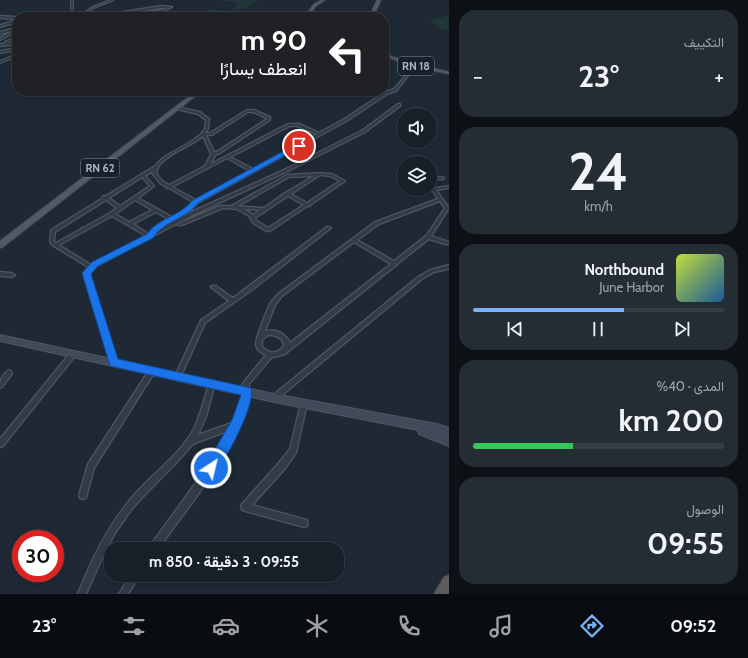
<!DOCTYPE html>
<html lang="ar">
<head>
<meta charset="utf-8">
<style>
	body { margin:0; font-family:Cabin,Vazirmatn,sans-serif; background:#242c34; color:#f1f3f6; direction:rtl; height:100vh; display:flex; flex-direction:column; font-size:15px; white-space:nowrap }
	* { box-sizing:border-box; margin:0 }
	p { font-size:13px; color:#9ea2a8 }
	.icon { flex:none; width:22px; height:22px; fill:none; stroke:currentColor; stroke-width:2; stroke-linecap:round; stroke-linejoin:round }
	.map { position:relative; flex:1; overflow:hidden; direction:ltr }
	.side { display:flex; flex-direction:column; gap:10px; padding:10px; background:#0d1116; width:299px }
	.side>* { flex:none }
	.banner { position:absolute; left:12px; top:12px; width:377px; height:84px; border-radius:16px; box-shadow:0 2px 6px #0003,0 0 0 1px #363d45; direction:rtl; background:#202124; color:#fff; overflow:hidden }
	.controls { position:absolute; left:397px; top:108px; display:grid; gap:8px }
	.controls a { display:grid; place-items:center; width:40px; height:40px; border-radius:50%; background:#171f28; box-shadow:0 2px 6px #0003,0 0 0 1px #363d45; font-size:20px }
	.speed { position:absolute; left:12px; top:530px; display:flex; gap:8px; font-size:20px; font-weight:700; text-align:center }
	.speed>* { display:grid; place-content:center; width:52px; height:52px; border-radius:50%; background:#171f28; box-shadow:0 2px 6px #0003,0 0 0 1px #363d45; line-height:1 }
	.speed .limit { border:6px solid #d22; background:#fff; color:#111 }
	.pin { position:absolute; display:grid; place-items:center; width:34px; height:34px; color:#fff; margin:-17px; border:2px solid #fff; border-radius:50%; box-shadow:0 1px 4px #0007 }
	.me { position:absolute; width:44px; margin:-22px; rotate:35deg; stroke-linejoin:round; filter:drop-shadow(0 0 3px #0008) }
	.turn { display:flex; align-items:center; gap:14px; height:84px; padding:0 16px; font-size:18px }
	.turn .icon { width:52px; height:52px; stroke-width:2.5 }
	.turn b { display:block; font-size:28px; line-height:34px }
	.big { font-size:30px; font-weight:700; line-height:1.1 }
	.side .widget { flex:1; display:flex; flex-direction:column; justify-content:center; gap:6px; min-width:0; padding:0 14px; border-radius:16px; background:#242c34 }
	.side .dial { align-items:center; gap:0 }
	.dial b { font-size:52px; line-height:1 }
	.song { display:flex; align-items:center; gap:12px }
	.cover { width:48px; height:48px; border-radius:6px; background:linear-gradient(135deg,hsl(70 70% 55%),hsl(210 70% 35%)) }
	.played { height:4px; border-radius:2px; background:linear-gradient(90deg,#7cb0f8 60%,#363d45 60%) }
	.keys { display:flex; justify-content:space-around; direction:ltr }
	.heat { display:flex; justify-content:space-between; align-items:center; font-size:22px; direction:ltr }
	.charge { height:6px; border-radius:3px; background:linear-gradient(90deg,#34c759 40%,#363d45 0) }
	.trip { position:absolute; left:104px; top:542px; width:240px; height:40px; border-radius:16px; background:#171f28; box-shadow:0 2px 6px #0003,0 0 0 1px #363d45; font-weight:700; line-height:40px; text-align:center; direction:rtl }
	.tab-bar { display:flex; height:64px; justify-content:space-around; align-items:center; background:#090c10; color:#9ea2a8 }
	.tab-bar .icon { width:28px; height:28px }
	.tab-bar .active { color:#7cb0f8 }
	.tab-bar b { font-size:18px; color:#f1f3f6 }
	main { display:flex; flex:1; min-height:0 }
	.map>svg:first-child { display:block }
	.green { fill:#213637 }
	.lines { fill:none; stroke-linecap:round; stroke-linejoin:round }
	.minor-casing { stroke:#4d5661; stroke-width:2.5 }
	.tertiary-casing { stroke:#4d5661; stroke-width:2 }
	.secondary-casing { stroke:#4d5661; stroke-width:2 }
	.primary-casing { stroke:#3c444f; stroke-width:2 }
	.trunk-casing { stroke:#3d4650; stroke-width:2 }
	.minor { fill:#323b46; fill-rule:evenodd }
	.tertiary { fill:#323b46; fill-rule:evenodd }
	.secondary { fill:#404a59; fill-rule:evenodd }
	.primary { fill:#505a66; fill-rule:evenodd }
	.trunk { fill:#5e5c5a; fill-rule:evenodd }
	.route { fill:#1a73e8; stroke:#114b97 }
	.labels { text-anchor:middle; dominant-baseline:central; stroke-width:4; stroke-linejoin:round; paint-order:stroke }
	.shield { fill:#18202a; stroke:#808995; stroke-width:1 }
	.shield-label { font-size:11px; font-weight:bold; fill:#acb6c3 }
</style>
</head>
<body>
<main>
<section class="side">
<div class="widget"><p>التكييف</p>
<div class="heat"><a>−</a><b class="big">23°</b><a>+</a></div>
</div>
<div class="widget dial"><b>24</b><p>km/h</p></div>
<div class="widget">
<div class="song"><i class="cover"></i><div><b>Northbound</b><p>June Harbor</p></div></div>
<div class="played"></div>
<div class="keys"><svg class="icon" aria-label="previous" viewBox="0 0 24 24"><path d="M18 5L8 12l10 7zM5 5v14"/></svg><svg class="icon" aria-label="pause" viewBox="0 0 24 24"><path d="M8 5v14M16 5v14"/></svg><svg class="icon" aria-label="next" viewBox="0 0 24 24"><path d="M6 5l10 7-10 7zM19 5v14"/></svg></div>
</div>
<div class="widget"><p>المدى · 40%</p><b class="big">200 km</b><div class="charge"></div></div>
<div class="widget"><p>الوصول</p><b class="big">09:55</b></div>
</section>
<div class="map">
<svg width="449" height="594" viewBox="0 0 449 594">
	<rect width="100%" height="100%" fill="#1f2935"/>
	<path class="green" d="M217,0H258L248,7L235,11L218,12L214,17H175L183,15H203L209,9L231,11L232,9L239,5L234,2Z
		M449,15V30H441L429,21Z"/>
	<g class="lines">
		<defs>
			<path id="minor" d="M110,0H113L93,8L84,16L110,14L161,6L172,7L163,11L134,17H129L161,10L168,8H161L110,16L71,17L81,16L91,8Z
				M0,16L17,17V19L0,18Z
				M17,20V22L0,27V25Z
				M11,29L12,31L0,34V32Z
				M17,29V31L0,40V38Z
				M17,36V38L7,43L17,42V44L0,46V44H5V42Z
				M17,48V50L0,53V51Z
				M410,63L412,64L410,73L396,91L387,94L348,120L198,203C186,215 170,219 158,230L189,213L286,169L363,130L398,104H400V106L365,132L288,171L193,215L93,268L90,273V277L117,363L116,365L114,366L112,365L84,277V273L88,267L52,245L50,241L51,230L103,198V196H106L155,166L163,158L192,141L200,135L205,129L206,120L198,114L177,109V107L200,112L209,119L208,129L205,133H210L247,110H254L270,117V120L220,153L215,155L211,164L288,124H299L319,133L346,118L385,92L394,89L408,73ZM248,112H253L267,118V119L218,151L214,152L206,135H212ZM290,126H297L317,134L253,169L230,157ZM203,136L211,154L205,166L169,185L162,181L156,173C157,170 158,167 160,164C171,152 190,147 203,136ZM227,158L250,171L196,200L172,187ZM153,171L152,173L160,183L166,187L167,188H169L193,202L184,210L172,217L138,198L154,186L145,176ZM142,177L150,186L120,206L109,198ZM106,200L117,208L110,213L56,243L54,241L55,232ZM135,200L152,210L129,222L115,214ZM156,212L168,219L158,225L149,234L133,224ZM112,216L146,236L91,265L59,245Z
				M319,173L332,174L345,181L310,205V206H307L270,231H266L253,223L249,216L237,209L223,208L182,225H178V224L220,206H233V205L287,175ZM320,175L330,176L340,181L307,203L291,194ZM314,176L285,193L264,208L238,206L289,177ZM288,196L304,205L268,228L257,221L255,218ZM244,209L260,210L253,215Z
				M442,177L444,178L443,179L430,180V178Z
				M430,183H431L435,188L449,186V188L436,190L449,208L431,236L449,242V244H445L429,239L397,264V265L395,266L285,354L275,357H272L249,384L248,401L242,420L229,446L197,496L158,549H149L150,546L208,466L230,430L193,444L177,462L141,499L131,510L115,533L102,558L86,594H78C92,558 109,523 135,494C153,473 177,457 191,434C201,418 203,399 210,382L212,381L214,382L215,384L206,417L198,435L234,422L242,401V386L243,383L266,355C261,353 257,350 256,345C255,339 267,310 270,304C272,300 276,297 278,294L375,222L438,199L430,187ZM440,201L445,208L427,235L394,261L357,240L379,224ZM354,242L391,264L290,343C285,333 276,329 265,331L275,305L282,296ZM268,335C276,335 282,337 284,345C278,355 270,354 262,347V340Z
				M415,189H420L414,193H410V191Z
				M327,227H329L331,228L253,289L205,323L180,378L178,379L176,378L175,376L201,320L229,301L212,288L211,287L212,286H216L233,298Z
				M449,265V269L434,272L422,279L276,400L274,401L272,400L271,398L272,396L418,277L430,270Z
				M0,272L12,273L15,275L12,277L0,276Z
				M71,352H75L76,354L75,356L3,446L0,447V439Z
				M152,368L154,369L155,371L154,373L94,468L86,498L83,499L80,498L79,495L88,464L150,369Z
				M9,370L11,371L12,373L11,375L2,387L0,388C0,381 2,374 9,370Z
				M304,400L306,401L307,403L296,453L283,471L252,505L307,520L308,523L307,526L304,527L245,511L242,510L241,507L242,504L277,465L290,449L301,403L302,401Z
				M131,575H140L128,594H119Z"/>
			<path id="tertiary" d="M71,0H73V17H71Z
				M17,54V56L0,63V61Z"/>
			<path id="secondary" d="M0,335L274,394L437,424L449,428V446L419,434L418,430L274,402L0,341Z"/>
			<path id="primary" d="M321,0H325L316,6L311,13L313,17H309L307,13L314,4Z
				M377,0H381L373,17H369Z
				M384,54L419,65L449,72V74L416,67L384,56Z
				M196,91H202L3,247L0,248V241Z"/>
			<path id="trunk" d="M449,575V594H434L444,577Z"/>
		</defs>
		<use href="#minor" class="minor-casing"/>
		<use href="#tertiary" class="tertiary-casing"/>
		<use href="#secondary" class="secondary-casing"/>
		<use href="#primary" class="primary-casing"/>
		<use href="#trunk" class="trunk-casing"/>
		<use href="#minor" class="minor"/>
		<use href="#tertiary" class="tertiary"/>
		<use href="#secondary" class="secondary"/>
		<use href="#primary" class="primary"/>
		<use href="#trunk" class="trunk"/>
	</g>
	<path class="route" d="M297,144L302,146L198,203C187,219 163,221 153,238L98,266L91,274L118,359L251,388C257,401 224,468 211,474L206,472L204,468L232,420L241,395L110,366L82,273L92,262L147,234C158,218 181,216 193,200Z"/>
	<g class="labels">
		<g class="shield">
			<rect x="398" y="57" width="36" height="18" rx="3"/>
			<rect x="81" y="159" width="38" height="18" rx="3"/>
		</g>
		<g class="shield-label">
			<text x="416" y="66">RN 18</text>
			<text x="100" y="168">RN 62</text>
		</g>
	</g>
</svg>
<div class="controls">
<a><svg class="icon" aria-label="sound" viewBox="0 0 24 24"><path d="M4 9h4l5-4v14l-5-4H4zM17 9q2 3 0 6"/></svg></a>
<a><svg class="icon" aria-label="layers" viewBox="0 0 24 24"><path d="M12 4l9 5-9 5-9-5zM3 14l9 5 9-5"/></svg></a>
</div>
<div class="speed"><div class="limit">30</div></div>
<div class="pin" style="left:299px;top:146px;background:#d93025"><svg class="icon" aria-label="arrive" viewBox="0 0 24 24"><path d="M6 21V4h12l-3 4 3 4H6"/></svg></div>
<svg class="me" style="left:211px;top:468px" viewBox="-20 -20 40 40"><circle r="17" fill="#1a73e8" stroke="#fff" stroke-width="3"/><path d="M0-11L8 9 0 5-8 9z" fill="#fff"/></svg>
<div class="trip">09:55 · 3 دقيقة · 850 m</div>
<div class="banner">
<div class="turn"><svg class="icon" aria-label="left" viewBox="0 0 24 24"><path d="M17 20v-9H6M10 6l-5 5 5 5"/></svg><div><b>90 m</b>انعطف يسارًا</div></div>
</div>
</div>
</main>
<nav class="tab-bar">
<b>09:52</b>
<svg class="icon active" aria-label="directions" viewBox="0 0 24 24"><path d="M12 3l9 9-9 9-9-9zM9 14v-3h6M13 9l2 2-2 2"/></svg>
<svg class="icon" aria-label="music" viewBox="0 0 24 24"><path d="M9 18V5l10-2v13"/><circle cx="6" cy="18" r="3"/><circle cx="16" cy="16" r="3"/></svg>
<svg class="icon" aria-label="phone" viewBox="0 0 24 24"><path d="M5 4h4l2 5-3 2q2 4 5 5l2-3 5 2v4C11 20 4 13 5 4z"/></svg>
<svg class="icon" aria-label="climate" viewBox="0 0 24 24"><path d="M12 3v18M4 7l16 10M4 17L20 7"/></svg>
<svg class="icon" aria-label="car" viewBox="0 0 24 24"><path d="M5 17H2v-5l4-1 3-4h7l3 4 3 1v5h-3M9 17h6M6 11h13"/><circle cx="7" cy="17" r="2"/><circle cx="17" cy="17" r="2"/></svg>
<svg class="icon" aria-label="filters" viewBox="0 0 24 24"><path d="M4 7h16M4 17h16"/><circle cx="9" cy="7" r="2"/><circle cx="15" cy="17" r="2"/></svg>
<b>23°</b>
</nav>
</body>
</html>
